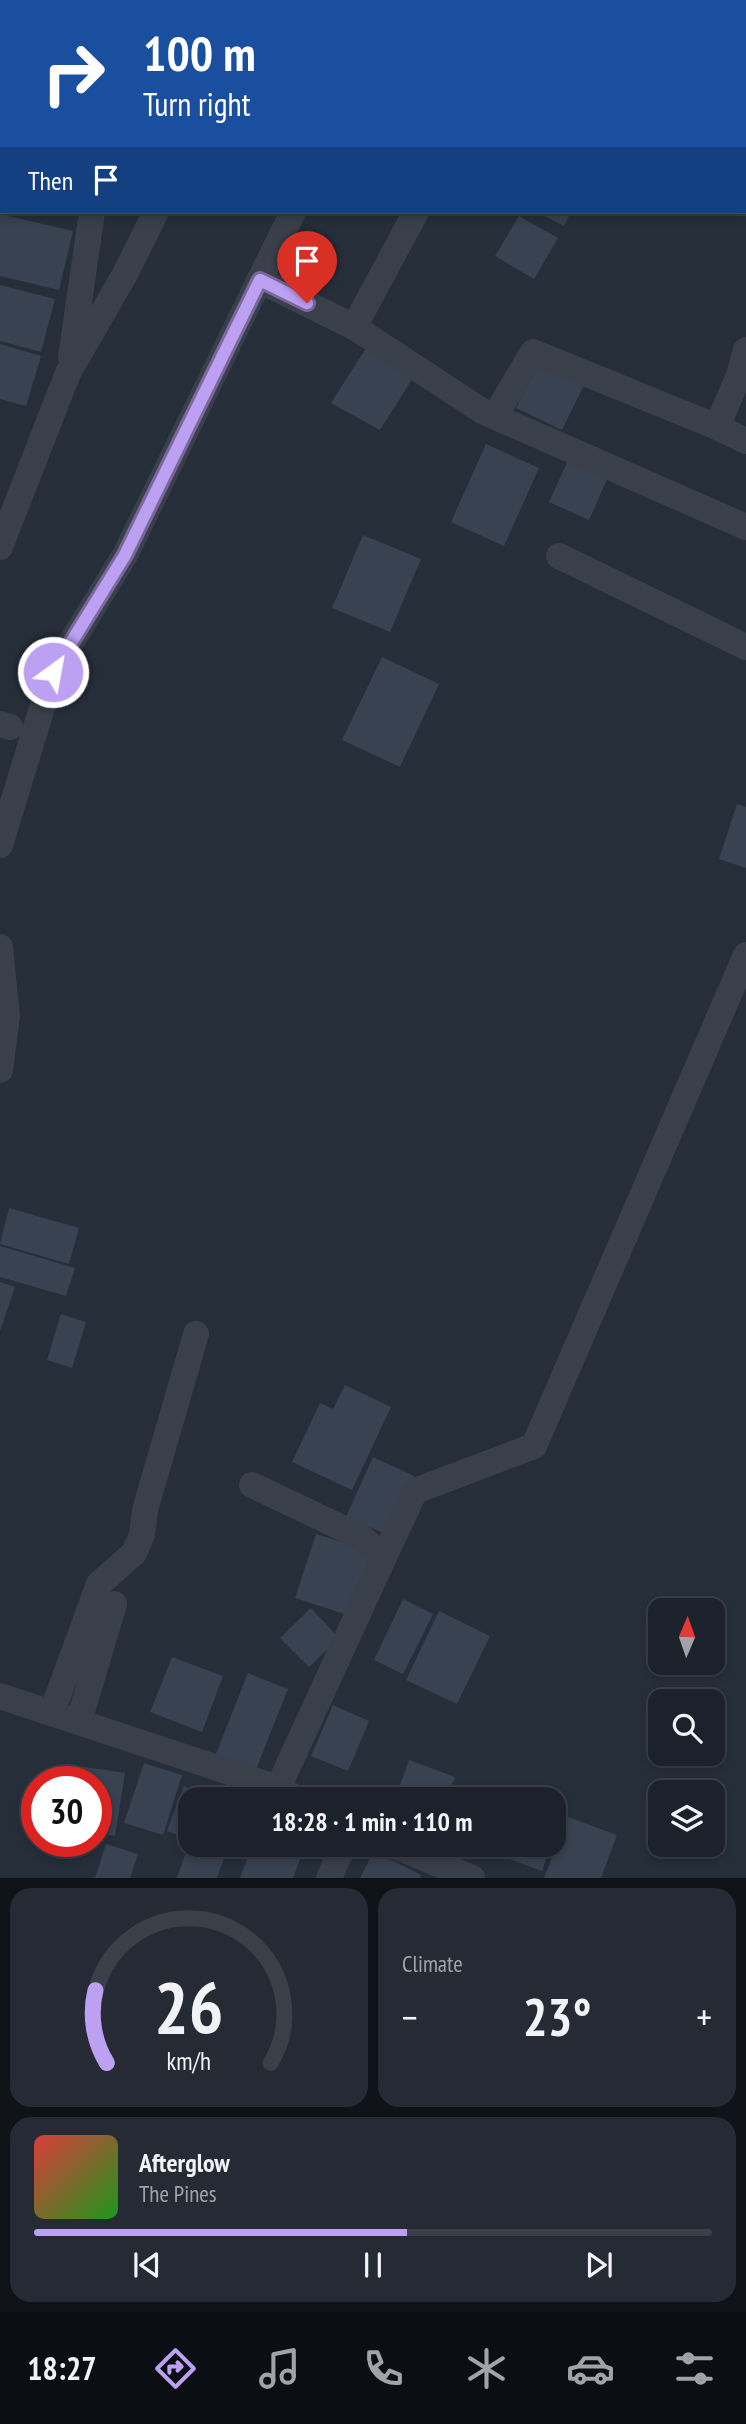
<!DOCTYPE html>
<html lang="en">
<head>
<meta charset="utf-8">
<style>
	body { margin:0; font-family:"PT Sans Narrow",sans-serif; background:#252a34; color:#f1f3f6; height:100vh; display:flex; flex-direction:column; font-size:26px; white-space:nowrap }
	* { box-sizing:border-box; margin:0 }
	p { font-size:23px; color:#a0a4a9 }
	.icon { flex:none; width:38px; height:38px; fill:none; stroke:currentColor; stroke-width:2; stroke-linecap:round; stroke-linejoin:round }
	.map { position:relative; height:1878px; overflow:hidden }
	.panel { display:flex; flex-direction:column; gap:10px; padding:10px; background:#0f1318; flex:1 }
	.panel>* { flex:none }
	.banner { position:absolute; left:0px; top:0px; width:747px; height:214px; box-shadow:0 4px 10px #0003,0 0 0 2px #3a3f48; background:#1a4fa0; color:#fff; overflow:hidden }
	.needle { width:46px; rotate:2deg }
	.buttons { position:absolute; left:648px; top:1598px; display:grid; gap:14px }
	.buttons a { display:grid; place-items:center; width:77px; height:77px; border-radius:14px; background:#1c222c; box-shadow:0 4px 10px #0003,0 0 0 2px #3a3f48; font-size:35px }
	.speed { position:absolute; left:21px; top:1766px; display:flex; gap:14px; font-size:35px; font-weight:700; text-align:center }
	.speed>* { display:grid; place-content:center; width:91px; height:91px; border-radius:50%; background:#1c222c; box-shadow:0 4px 10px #0003,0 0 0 2px #3a3f48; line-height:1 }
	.speed .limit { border:10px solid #d22; background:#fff; color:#111 }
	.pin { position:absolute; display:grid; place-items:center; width:60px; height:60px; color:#fff; margin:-72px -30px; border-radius:50% 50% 50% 0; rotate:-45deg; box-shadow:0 0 7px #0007 }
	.pin .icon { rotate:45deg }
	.me { position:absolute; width:77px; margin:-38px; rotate:32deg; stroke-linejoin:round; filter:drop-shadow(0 0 5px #0008) }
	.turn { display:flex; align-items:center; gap:24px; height:147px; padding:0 28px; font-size:32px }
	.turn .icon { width:91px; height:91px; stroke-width:2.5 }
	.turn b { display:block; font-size:49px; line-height:60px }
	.then { display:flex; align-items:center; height:66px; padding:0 28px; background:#0003; gap:14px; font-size:26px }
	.big { font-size:52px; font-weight:700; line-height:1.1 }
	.panel .card { flex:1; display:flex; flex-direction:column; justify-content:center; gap:10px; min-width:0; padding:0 24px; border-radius:21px; background:#252a34 }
	.panel .dial { align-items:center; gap:0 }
	.dial svg { height:182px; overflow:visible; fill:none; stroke:#3a3f48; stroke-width:7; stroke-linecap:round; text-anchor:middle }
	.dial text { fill:#f1f3f6; stroke:none }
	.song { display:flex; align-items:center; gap:21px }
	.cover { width:84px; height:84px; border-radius:10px; background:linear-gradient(135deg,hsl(0 70% 55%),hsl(120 70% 35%)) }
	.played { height:7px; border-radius:4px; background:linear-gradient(90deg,#bca0f2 55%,#3a3f48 55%) }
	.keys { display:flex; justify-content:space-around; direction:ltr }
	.heat { display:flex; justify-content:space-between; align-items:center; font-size:38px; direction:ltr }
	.panel .tiles { flex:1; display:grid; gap:10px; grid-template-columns:1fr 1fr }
	.card:last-child { grid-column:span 2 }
	.trip { position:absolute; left:178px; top:1787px; width:388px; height:70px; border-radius:21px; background:#1c222c; box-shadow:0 4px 10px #0003,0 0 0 2px #3a3f48; font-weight:700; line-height:70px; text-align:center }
	.tabs { display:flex; height:112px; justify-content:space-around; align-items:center; background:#0b0e12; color:#a0a4a9 }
	.tabs .icon { width:49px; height:49px }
	.tabs .on { color:#bca0f2 }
	.tabs b { font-size:32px; color:#f1f3f6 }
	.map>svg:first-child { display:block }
	.building { fill:#384250 }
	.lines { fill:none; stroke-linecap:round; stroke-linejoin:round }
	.minor { stroke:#39404a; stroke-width:26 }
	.route-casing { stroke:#7a689d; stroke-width:18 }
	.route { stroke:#bca0f2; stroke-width:12 }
</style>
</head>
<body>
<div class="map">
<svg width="746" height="1878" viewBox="0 0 746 1878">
	<rect width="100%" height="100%" fill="#262e3a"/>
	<path class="building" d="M537,212H571L564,226Z
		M0,214L73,231L59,290L0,276Z
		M519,216L558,238L534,279L495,256Z
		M0,285L55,299L41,352L0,341Z
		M0,344L41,356L26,406L0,399Z
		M368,345L418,370L380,430L331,403Z
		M538,362L585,383L562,430L516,408Z
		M486,444L539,468L504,546L451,522Z
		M570,456L609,475L589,520L549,502Z
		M363,535L421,559L390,632L332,608Z
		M382,657L439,684L400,767L342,740Z
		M737,804L746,807V868L719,859Z
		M9,1208L79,1228L69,1264L0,1244Z
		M0,1246L75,1268L66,1296L0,1277Z
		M0,1282L15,1287L0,1331Z
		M61,1314L86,1322L72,1368L47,1360Z
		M345,1385L391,1407L352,1490L292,1462L320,1403L333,1409Z
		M373,1457L414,1476L388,1535L346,1517Z
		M316,1534L372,1551L351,1616L295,1598Z
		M403,1599L433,1614L403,1674L374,1660Z
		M311,1608L339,1638L309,1667L280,1638Z
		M439,1611L490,1636L457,1704L406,1680Z
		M172,1657L223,1676L202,1732L150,1712Z
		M248,1673L288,1689L255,1772L215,1756Z
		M333,1705L369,1721L348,1771L311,1756Z
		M409,1760L455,1777L447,1799H395Z
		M144,1763L182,1775L163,1835L124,1823Z
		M78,1766L125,1773L115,1836L96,1833V1782H76Z
		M184,1786L219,1799H191V1840L167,1831Z
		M555,1812L562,1815L555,1834Z
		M568,1817L617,1835L601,1878H544Z
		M189,1843L225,1855L217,1878H177Z
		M106,1844L138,1854L130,1878H95Z
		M206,1844H230L227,1852Z
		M253,1844H306L293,1878H240Z
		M505,1844H551L542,1871L501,1856Z
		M374,1851L421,1875L420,1878H360Z"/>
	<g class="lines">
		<path class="minor" d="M258,2L259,0
			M396,2L397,0
			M0,134L2,135
			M259,280L354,327L482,411L746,527
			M354,327L416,212
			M71,357L92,212
			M495,416L533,352L717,427L746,441
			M717,427L739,375L746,350
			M0,547L68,373L125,274L156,212
			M559,556L746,647
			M0,724L10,727
			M0,845L53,672L125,555L293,212
			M0,947L7,1016L0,1070
			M252,1485L361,1537L384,1557L278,1788
			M384,1557L415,1491L534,1446L746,955
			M0,1696L278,1788L298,1799
			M52,1712L99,1584L134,1553L142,1535L145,1510L196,1334
			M79,1721L114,1604
			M391,1844L472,1878
			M329,1878L344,1844"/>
	</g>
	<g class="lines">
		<defs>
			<path id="route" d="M53,672L125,555L260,280L307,303"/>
		</defs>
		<use href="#route" class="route-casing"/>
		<use href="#route" class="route"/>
	</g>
</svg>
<div class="buttons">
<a><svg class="needle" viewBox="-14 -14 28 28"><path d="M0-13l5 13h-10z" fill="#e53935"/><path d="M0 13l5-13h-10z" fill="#a0a4a9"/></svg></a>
<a><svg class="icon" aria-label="search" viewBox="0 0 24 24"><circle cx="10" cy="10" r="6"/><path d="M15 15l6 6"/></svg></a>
<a><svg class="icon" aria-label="layers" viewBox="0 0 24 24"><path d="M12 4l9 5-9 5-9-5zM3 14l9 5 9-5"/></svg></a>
</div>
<div class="speed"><div class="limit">30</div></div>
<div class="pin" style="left:307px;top:303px;background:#d93025"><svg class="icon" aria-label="arrive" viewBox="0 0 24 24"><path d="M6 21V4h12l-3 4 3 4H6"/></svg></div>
<svg class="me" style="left:53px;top:672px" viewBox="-20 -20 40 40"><circle r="17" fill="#bca0f2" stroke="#fff" stroke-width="3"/><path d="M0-11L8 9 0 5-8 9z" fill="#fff"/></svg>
<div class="trip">18:28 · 1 min · 110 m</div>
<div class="banner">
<div class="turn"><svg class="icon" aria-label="right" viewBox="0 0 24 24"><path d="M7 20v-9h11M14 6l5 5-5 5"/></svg><div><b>100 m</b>Turn right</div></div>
<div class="then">Then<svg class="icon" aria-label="arrive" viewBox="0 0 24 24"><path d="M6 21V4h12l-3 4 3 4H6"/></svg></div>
</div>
</div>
<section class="panel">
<div class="tiles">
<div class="card dial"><svg viewBox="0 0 100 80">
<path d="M14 69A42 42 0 1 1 86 69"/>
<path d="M14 69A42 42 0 0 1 9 37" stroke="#bca0f2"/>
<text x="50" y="56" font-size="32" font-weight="700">26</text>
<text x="50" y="72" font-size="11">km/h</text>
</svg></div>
<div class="card"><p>Climate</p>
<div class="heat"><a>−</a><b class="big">23°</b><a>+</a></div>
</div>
<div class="card">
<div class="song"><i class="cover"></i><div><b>Afterglow</b><p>The Pines</p></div></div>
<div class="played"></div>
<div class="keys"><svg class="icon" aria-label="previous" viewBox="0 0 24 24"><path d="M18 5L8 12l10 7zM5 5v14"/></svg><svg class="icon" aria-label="pause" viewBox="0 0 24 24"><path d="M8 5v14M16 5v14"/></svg><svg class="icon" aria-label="next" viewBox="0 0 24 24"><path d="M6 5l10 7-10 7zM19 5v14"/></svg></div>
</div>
</div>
</section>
<nav class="tabs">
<b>18:27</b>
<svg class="icon on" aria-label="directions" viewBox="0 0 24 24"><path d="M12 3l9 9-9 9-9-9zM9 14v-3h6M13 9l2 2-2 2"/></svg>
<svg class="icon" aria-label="music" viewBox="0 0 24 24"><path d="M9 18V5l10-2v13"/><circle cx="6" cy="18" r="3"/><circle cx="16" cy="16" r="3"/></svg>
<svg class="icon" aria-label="phone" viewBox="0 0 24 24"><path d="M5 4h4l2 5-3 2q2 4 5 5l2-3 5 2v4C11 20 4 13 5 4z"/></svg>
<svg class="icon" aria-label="climate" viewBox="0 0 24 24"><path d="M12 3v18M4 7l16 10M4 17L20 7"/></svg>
<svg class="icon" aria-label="car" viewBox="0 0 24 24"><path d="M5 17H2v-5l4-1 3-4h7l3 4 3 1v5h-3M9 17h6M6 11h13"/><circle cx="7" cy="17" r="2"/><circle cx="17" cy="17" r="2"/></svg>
<svg class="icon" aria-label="filters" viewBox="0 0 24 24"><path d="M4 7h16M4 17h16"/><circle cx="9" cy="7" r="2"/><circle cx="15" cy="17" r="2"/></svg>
</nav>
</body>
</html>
